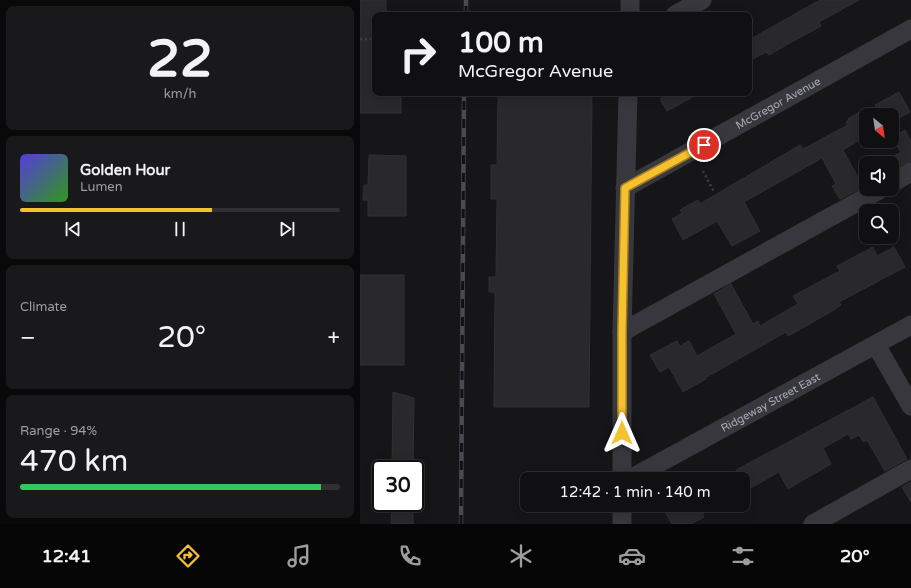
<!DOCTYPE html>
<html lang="en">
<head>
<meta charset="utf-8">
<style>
	body { margin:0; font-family:"Varela Round",sans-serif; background:#19191b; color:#f1f3f6; height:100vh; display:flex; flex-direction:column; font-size:15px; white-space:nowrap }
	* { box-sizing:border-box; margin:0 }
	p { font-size:13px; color:#9c9d9f }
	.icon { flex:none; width:22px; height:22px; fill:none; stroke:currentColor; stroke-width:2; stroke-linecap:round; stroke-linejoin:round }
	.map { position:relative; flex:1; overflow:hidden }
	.sheet { display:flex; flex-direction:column; gap:6px; padding:6px; background:#09090a; width:360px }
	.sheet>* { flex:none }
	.hud { position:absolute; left:12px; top:12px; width:380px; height:84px; border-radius:8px; box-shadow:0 2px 10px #0003,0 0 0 1px #303032; background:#101012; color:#f1f3f6; overflow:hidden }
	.needle { width:26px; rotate:151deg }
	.buttons { position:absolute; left:499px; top:108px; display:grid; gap:8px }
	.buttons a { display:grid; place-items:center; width:40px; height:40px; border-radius:8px; background:#101012; box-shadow:0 2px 10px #0003,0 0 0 1px #303032; font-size:20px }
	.speed { position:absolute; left:12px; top:460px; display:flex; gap:8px; font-size:20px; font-weight:700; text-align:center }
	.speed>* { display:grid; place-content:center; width:52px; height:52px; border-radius:50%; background:#101012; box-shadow:0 2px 10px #0003,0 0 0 1px #303032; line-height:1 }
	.speed .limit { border:2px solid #111; border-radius:6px; background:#fff; color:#111 }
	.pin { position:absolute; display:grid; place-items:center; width:34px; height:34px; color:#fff; margin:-17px; border:2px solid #fff; border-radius:50%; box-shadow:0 1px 4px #0007 }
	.me { position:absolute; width:44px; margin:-22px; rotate:0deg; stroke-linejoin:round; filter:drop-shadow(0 0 3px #0008) }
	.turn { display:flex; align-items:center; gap:14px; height:84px; padding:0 20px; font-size:18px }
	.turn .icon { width:52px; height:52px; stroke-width:2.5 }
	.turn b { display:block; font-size:28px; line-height:34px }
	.big { font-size:30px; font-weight:600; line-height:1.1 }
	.sheet .card { flex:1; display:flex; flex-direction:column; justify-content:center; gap:6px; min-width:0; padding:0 14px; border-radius:8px; background:#19191b }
	.sheet .dial { align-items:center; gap:0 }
	.dial b { font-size:52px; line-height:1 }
	.song { display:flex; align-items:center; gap:12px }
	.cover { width:48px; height:48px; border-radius:6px; background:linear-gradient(135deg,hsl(250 70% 55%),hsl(110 70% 35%)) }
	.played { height:4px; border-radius:2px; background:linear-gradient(90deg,#f6c130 60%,#303032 60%) }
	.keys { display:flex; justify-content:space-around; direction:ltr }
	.heat { display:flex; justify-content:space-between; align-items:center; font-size:22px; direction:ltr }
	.charge { height:6px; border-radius:3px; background:linear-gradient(90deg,#34c759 94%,#303032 0) }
	.trip { position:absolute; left:160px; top:472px; width:230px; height:40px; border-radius:8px; background:#101012; box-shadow:0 2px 10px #0003,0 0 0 1px #303032; font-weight:600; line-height:40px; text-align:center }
	.menu { display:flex; height:64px; justify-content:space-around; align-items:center; background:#060607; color:#9c9d9f }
	.menu .icon { width:28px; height:28px }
	.menu .active { color:#f6c130 }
	.menu b { font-size:18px; color:#f1f3f6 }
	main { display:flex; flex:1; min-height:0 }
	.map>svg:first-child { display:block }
	.building { fill:#29292c; stroke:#303034 }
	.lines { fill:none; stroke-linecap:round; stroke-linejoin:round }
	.path { stroke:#3d3e44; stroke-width:2.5; stroke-dasharray:2 3; stroke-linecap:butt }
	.minor { stroke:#37373d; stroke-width:19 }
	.rail-casing { stroke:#4a4b52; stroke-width:4.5 }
	.rail { stroke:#111113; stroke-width:3; stroke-dasharray:9; stroke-linecap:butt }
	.route-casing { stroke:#a07d1f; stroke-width:10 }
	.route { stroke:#f6c130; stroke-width:7 }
	.labels { text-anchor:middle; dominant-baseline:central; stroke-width:4; stroke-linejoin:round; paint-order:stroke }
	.street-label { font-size:11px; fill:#a8acb8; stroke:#111113 }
</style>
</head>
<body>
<main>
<section class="sheet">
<div class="card dial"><b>22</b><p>km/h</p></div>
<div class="card">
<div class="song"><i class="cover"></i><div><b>Golden Hour</b><p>Lumen</p></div></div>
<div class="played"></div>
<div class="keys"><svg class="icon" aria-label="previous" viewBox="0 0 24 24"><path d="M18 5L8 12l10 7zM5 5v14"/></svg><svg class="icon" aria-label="pause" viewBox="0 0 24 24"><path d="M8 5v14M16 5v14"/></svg><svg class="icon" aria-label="next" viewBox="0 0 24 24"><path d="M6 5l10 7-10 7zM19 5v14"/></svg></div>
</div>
<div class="card"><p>Climate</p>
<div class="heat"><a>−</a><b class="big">20°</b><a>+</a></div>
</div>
<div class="card"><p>Range · 94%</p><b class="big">470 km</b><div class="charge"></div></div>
</section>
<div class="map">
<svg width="551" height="524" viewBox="0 0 551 524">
	<rect width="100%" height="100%" fill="#161618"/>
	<path class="building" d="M0,0H26V15H15V93H41V113H0Z
		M460,0H499L459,22L461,26L421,48L409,55L406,52L389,61V40Z
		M539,92L550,112L532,122V115H520L515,105Z
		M138,93H232L229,407H134L135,292H129V277H136L137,199H131V165H137Z
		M311,93H340L307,111L300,99Z
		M506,108V136L483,150L500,181L497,182L501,188L480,199L472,186L476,184L462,158L384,202L400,231L372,246L357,221L323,240L312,219L322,213L320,210L338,200L340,204L440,145L443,149L488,125L486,122L489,120L488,119Z
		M545,130L551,142V161L532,170V157L541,152L532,137Z
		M9,155L46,156V216H8V200H3L4,185H8Z
		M513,247L517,256L534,247L545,267L479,302L481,305L474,310L428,336L426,332L345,378L346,379L323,392L309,367L300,372L290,355L317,341L320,346L329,341L337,356L376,334L354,294L371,284L393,324L398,321L400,326L438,304L433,296L480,271L477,266Z
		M0,275H44V365H0Z
		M33,392L54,398L53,469H32Z
		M513,397L547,459L525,471L507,440L503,442L499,435L491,439L488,434L463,448L471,464L428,489L419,472L387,490L383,479H381L376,470Z
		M551,482V502L542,487Z
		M32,503H53V524H31Z
		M314,505H359L342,514L344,517L331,524H312L304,510Z"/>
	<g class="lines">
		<path class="path" d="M0,39H15
			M343,171L354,192"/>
		<g class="minor">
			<path d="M270,15V0"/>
			<path d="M315,15L342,0"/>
			<path d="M532,183L551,172"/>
			<path id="s1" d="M265,188L551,29"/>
			<path d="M262,332L521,189"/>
			<path d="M516,345L551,406"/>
			<path d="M262,479V332L268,93"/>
			<path id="s2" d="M270,479L551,325"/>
			<path d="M262,524V505"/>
			<path d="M453,524L551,469"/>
		</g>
		<defs>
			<path id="rail" d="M106,15V0
				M101,524L104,93"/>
		</defs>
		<use href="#rail" class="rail-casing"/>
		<use href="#rail" class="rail"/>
	</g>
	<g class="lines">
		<defs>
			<path id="route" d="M262,433V332L265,188L344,145"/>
		</defs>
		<use href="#route" class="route-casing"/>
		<use href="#route" class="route"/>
	</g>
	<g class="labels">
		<g class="street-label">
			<text stroke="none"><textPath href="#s1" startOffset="175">McGregor Avenue</textPath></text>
			<text stroke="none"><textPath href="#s2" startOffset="160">Ridgeway Street East</textPath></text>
		</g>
	</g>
</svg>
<div class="buttons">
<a><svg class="needle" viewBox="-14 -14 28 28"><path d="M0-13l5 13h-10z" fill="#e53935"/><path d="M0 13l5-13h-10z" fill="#9c9d9f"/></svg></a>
<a><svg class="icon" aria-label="sound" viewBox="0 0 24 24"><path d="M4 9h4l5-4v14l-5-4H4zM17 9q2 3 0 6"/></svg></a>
<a><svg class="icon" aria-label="search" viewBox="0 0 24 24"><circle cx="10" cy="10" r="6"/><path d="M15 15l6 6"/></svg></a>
</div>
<div class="speed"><div class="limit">30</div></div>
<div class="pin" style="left:344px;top:145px;background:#d93025"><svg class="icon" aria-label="arrive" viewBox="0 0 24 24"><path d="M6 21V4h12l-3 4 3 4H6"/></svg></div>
<svg class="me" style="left:262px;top:433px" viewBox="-20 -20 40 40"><path d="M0-17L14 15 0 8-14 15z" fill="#f6c130" stroke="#fff" stroke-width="4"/></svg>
<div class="trip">12:42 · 1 min · 140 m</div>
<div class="hud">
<div class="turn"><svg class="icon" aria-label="right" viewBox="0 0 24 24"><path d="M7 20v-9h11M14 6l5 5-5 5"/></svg><div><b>100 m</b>McGregor Avenue</div></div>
</div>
</div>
</main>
<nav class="menu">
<b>12:41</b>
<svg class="icon active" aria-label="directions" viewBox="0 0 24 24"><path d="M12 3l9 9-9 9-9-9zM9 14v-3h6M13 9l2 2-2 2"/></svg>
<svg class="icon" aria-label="music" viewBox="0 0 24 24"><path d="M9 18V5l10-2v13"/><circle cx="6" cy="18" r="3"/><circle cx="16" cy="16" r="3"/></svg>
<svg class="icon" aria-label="phone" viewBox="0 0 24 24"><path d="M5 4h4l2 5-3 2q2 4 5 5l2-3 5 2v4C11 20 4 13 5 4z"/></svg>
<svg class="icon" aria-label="climate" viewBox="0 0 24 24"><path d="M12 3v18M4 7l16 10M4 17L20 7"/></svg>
<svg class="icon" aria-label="car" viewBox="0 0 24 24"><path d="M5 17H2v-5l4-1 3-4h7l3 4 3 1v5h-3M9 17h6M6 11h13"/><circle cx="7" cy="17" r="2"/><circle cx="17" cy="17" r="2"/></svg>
<svg class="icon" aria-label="filters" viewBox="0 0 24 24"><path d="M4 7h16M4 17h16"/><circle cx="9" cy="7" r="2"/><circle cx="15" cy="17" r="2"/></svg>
<b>20°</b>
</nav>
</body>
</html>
